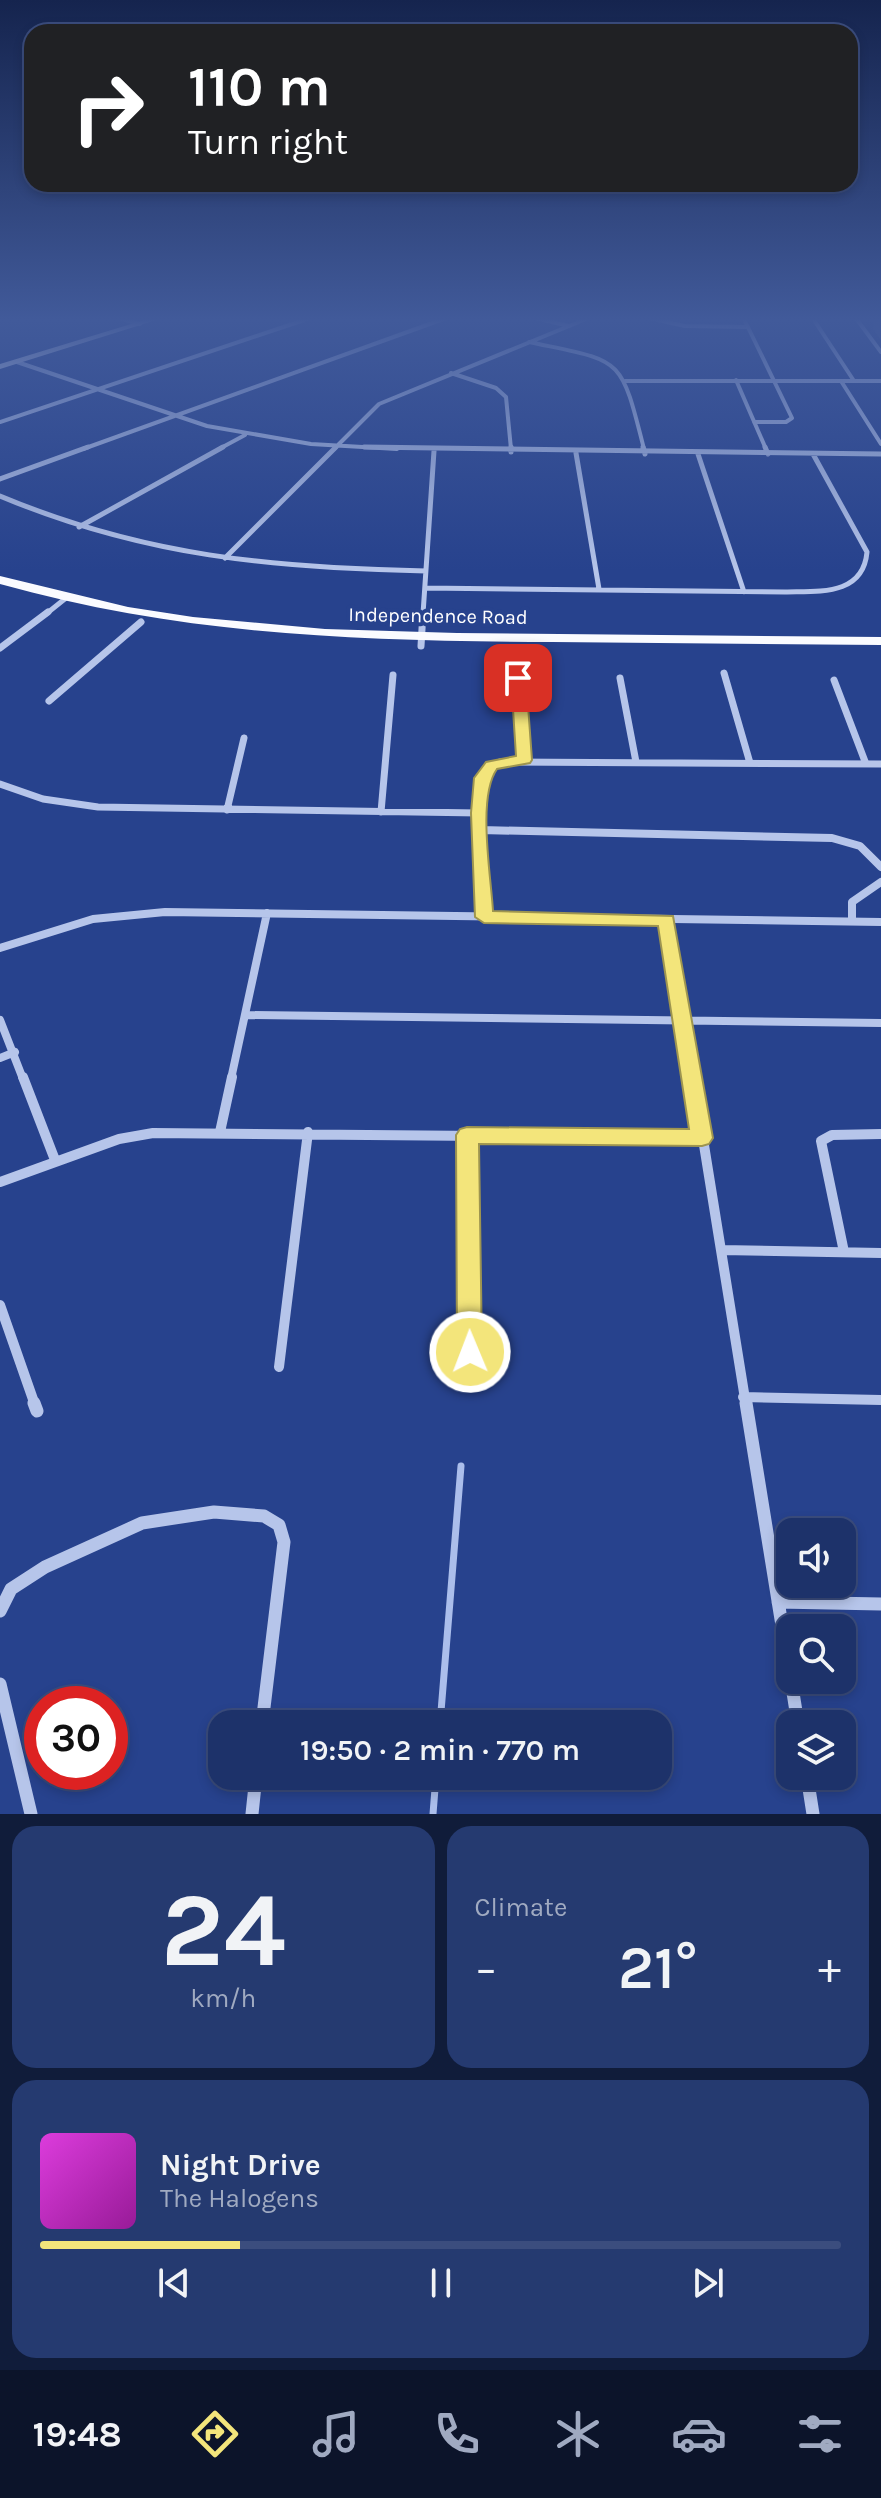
<!DOCTYPE html>
<html lang="en">
<head>
<meta charset="utf-8">
<style>
	body { margin:0; font-family:Karla,sans-serif; background:#253a70; color:#f1f3f6; height:100vh; display:flex; flex-direction:column; font-size:30px; white-space:nowrap }
	* { box-sizing:border-box; margin:0 }
	p { font-size:26px; color:#a0aac1 }
	.icon { flex:none; width:44px; height:44px; fill:none; stroke:currentColor; stroke-width:2; stroke-linecap:round; stroke-linejoin:round }
	.map { position:relative; height:1814px; overflow:hidden }
	.side { display:flex; flex-direction:column; gap:12px; padding:12px; background:#101c3a; flex:1 }
	.side>* { flex:none }
	.banner { position:absolute; left:24px; top:24px; width:834px; height:168px; border-radius:24px; box-shadow:0 4px 12px #0003,0 0 0 2px #3b4d7e; background:#202124; color:#fff; overflow:hidden }
	.fabs { position:absolute; left:776px; top:1518px; display:grid; gap:16px }
	.fabs a { display:grid; place-items:center; width:80px; height:80px; border-radius:16px; background:#1d326a; box-shadow:0 4px 12px #0003,0 0 0 2px #3b4d7e; font-size:40px }
	.speed { position:absolute; left:24px; top:1686px; display:flex; gap:16px; font-size:40px; font-weight:700; text-align:center }
	.speed>* { display:grid; place-content:center; width:104px; height:104px; border-radius:50%; background:#1d326a; box-shadow:0 4px 12px #0003,0 0 0 2px #3b4d7e; line-height:1 }
	.speed .limit { border:12px solid #d22; background:#fff; color:#111 }
	.pin { position:absolute; display:grid; place-items:center; width:68px; height:68px; color:#fff; margin:-34px; border-radius:16px; box-shadow:0 4px 12px #0006 }
	.me { position:absolute; width:88px; margin:-44px; rotate:359deg; stroke-linejoin:round; filter:drop-shadow(0 0 6px #0008) }
	.turn { display:flex; align-items:center; gap:28px; height:168px; padding:0 32px; font-size:36px }
	.turn .icon { width:104px; height:104px; stroke-width:2.5 }
	.turn b { display:block; font-size:56px; line-height:68px }
	.big { font-size:60px; font-weight:600; line-height:1.1 }
	.side .widget { flex:1; display:flex; flex-direction:column; justify-content:center; gap:12px; min-width:0; padding:0 28px; border-radius:24px; background:#253a70 }
	.side .dial { align-items:center; gap:0 }
	.dial b { font-size:104px; line-height:1 }
	.song { display:flex; align-items:center; gap:24px }
	.cover { width:96px; height:96px; border-radius:12px; background:linear-gradient(135deg,hsl(300 70% 55%),hsl(300 70% 35%)) }
	.played { height:8px; border-radius:4px; background:linear-gradient(90deg,#f3e57b 25%,#3b4d7e 25%) }
	.keys { display:flex; justify-content:space-around; direction:ltr }
	.heat { display:flex; justify-content:space-between; align-items:center; font-size:44px; direction:ltr }
	.side .tiles { flex:1; display:grid; gap:12px; grid-template-columns:1fr 1fr }
	.widget:last-child { grid-column:span 2 }
	.trip { position:absolute; left:208px; top:1710px; width:464px; height:80px; border-radius:24px; background:#1d326a; box-shadow:0 4px 12px #0003,0 0 0 2px #3b4d7e; font-weight:600; line-height:80px; text-align:center }
	.dock { display:flex; height:128px; justify-content:space-around; align-items:center; background:#0c142a; color:#a0aac1 }
	.dock .icon { width:56px; height:56px }
	.dock .selected { color:#f3e57b }
	.dock b { font-size:36px; color:#f1f3f6 }
	.map>svg:first-child { display:block }
	.lines { fill:none; stroke-linecap:round; stroke-linejoin:round }
	.stream { stroke:#abbeeb; stroke-width:7 }
	.street-far5 { stroke:#b6c5ea; stroke-width:4 }
	.street-far4 { stroke:#b6c5ea; stroke-width:5 }
	.street-far3 { stroke:#b6c5ea; stroke-width:7 }
	.street-far2 { stroke:#b6c5ea; stroke-width:8 }
	.street-far1 { stroke:#b6c5ea; stroke-width:10 }
	.street { stroke:#b6c5ea; stroke-width:13 }
	.secondary { fill:#e1e7f9; fill-rule:evenodd }
	.primary { fill:#fafbff; fill-rule:evenodd }
	.wall { fill:#445c9a }
	.route { fill:#f3e57b; stroke:#9e9550; stroke-width:2 }
	.labels { text-anchor:middle; dominant-baseline:central; stroke-width:8; stroke-linejoin:round; paint-order:stroke }
	.far-street-label { font-size:20px; fill:#fff; stroke:#27428d }
</style>
</head>
<body>
<div class="map">
<svg width="881" height="1814" viewBox="0 0 881 1814">
	<rect width="100%" height="100%" fill="#27428d"/>
	<g class="lines">
		<path class="stream" d="M440,1724L461,1466
			M433,1814L436,1776"/>
		<path class="street-far5" d="M115,317L140,324
			M531,317L569,326
			M644,317L685,326L748,327
			M743,317L792,418L786,422H754
			M812,317L854,381
			M855,317L881,352
			M529,342C623,362 620,354 644,449
			M17,362L207,426L311,444L397,449
			M451,373L496,388L506,397L511,449
			M736,380L766,449
			M625,381H881
			M841,381L881,444
			M0,422L313,317
			M83,449L449,317
			M219,449L245,435
			M334,449L379,404L591,317"/>
		<path class="street-far4" d="M364,447L881,454
			M511,447V452
			M643,447L645,454
			M765,447L768,454
			M576,453L599,589
			M698,454L744,592
			M0,479L88,447
			M0,496C143,556 273,568 426,571
			M79,527L223,447
			M225,558L336,447
			M425,588L785,592C819,591 863,596 867,552L813,454
			M46,614L66,598
			M423,614L434,451"/>
		<path class="street-far3" d="M421,646L423,612
			M0,648L48,612
			M724,673L750,763
			M518,678L524,760
			M620,678L636,762
			M834,680L866,764
			M49,701L141,622
			M0,784L43,799L98,807L479,813
			M227,810L244,738
			M381,812L393,675
			M478,820C478,797 476,772 500,762L881,764"/>
		<path class="street-far2" d="M478,818L484,917
			M481,830L832,838L860,846L881,867
			M667,920L693,1079
			M852,921V902L881,882
			M0,948L93,919L165,912L881,922
			M245,1015L881,1023
			M0,1020L23,1079
			M0,1058L15,1052
			M231,1079L267,913"/>
		<path class="street-far1" d="M23,1077L55,1160
			M693,1077L746,1405
			M220,1132L232,1077
			M467,1135L470,1352
			M0,1182L119,1139L153,1133L702,1138
			M721,1250L881,1253
			M844,1252L821,1141L832,1135L881,1134
			M0,1305L35,1405
			M279,1367L308,1132
			M743,1397L881,1400"/>
		<path class="street" d="M34,1403L37,1411
			M746,1403L790,1675
			M778,1602L881,1604
			M0,1611L11,1589L45,1567L142,1523L214,1512L264,1516L279,1525L284,1542L262,1724
			M791,1680L798,1724
			M0,1684L31,1814
			M807,1776L813,1814
			M252,1814L256,1776"/>
		<path class="secondary" d="M154,317H166L0,369V364Z"/>
		<path class="primary" d="M0,576L128,607L193,617L325,629L457,633L881,637V645C772,644 662,643 553,642C363,641 185,636 0,584Z"/>
	</g>
	<path class="wall" d="M875,317H881V340L873,329Z"/>
	<linearGradient id="sky" x2="0" y2="1"><stop stop-color="#15244e"/><stop offset="0.56" stop-color="#415a9a"/><stop offset="1" stop-color="#415a9a" stop-opacity="0"/></linearGradient>
	<rect width="881" height="571" fill="url(#sky)"/>
	<path class="route" d="M518,673L526,678L532,760L530,763L497,769C477,797 491,876 493,911L673,916L713,1138L709,1144L702,1146L479,1144L482,1352L479,1360L470,1363L461,1360L457,1352L456,1135L460,1129L467,1127L689,1129L658,926L484,923L475,917L471,813L474,778L486,762L516,756L511,678Z"/>
	<g class="labels">
		<g class="far-street-label">
			<text transform="translate(438 616) rotate(1)">Independence Road</text>
		</g>
	</g>
</svg>
<div class="fabs">
<a><svg class="icon" aria-label="sound" viewBox="0 0 24 24"><path d="M4 9h4l5-4v14l-5-4H4zM17 9q2 3 0 6"/></svg></a>
<a><svg class="icon" aria-label="search" viewBox="0 0 24 24"><circle cx="10" cy="10" r="6"/><path d="M15 15l6 6"/></svg></a>
<a><svg class="icon" aria-label="layers" viewBox="0 0 24 24"><path d="M12 4l9 5-9 5-9-5zM3 14l9 5 9-5"/></svg></a>
</div>
<div class="speed"><div class="limit">30</div></div>
<div class="pin" style="left:518px;top:678px;background:#d93025"><svg class="icon" aria-label="arrive" viewBox="0 0 24 24"><path d="M6 21V4h12l-3 4 3 4H6"/></svg></div>
<svg class="me" style="left:470px;top:1352px" viewBox="-20 -20 40 40"><circle r="17" fill="#f3e57b" stroke="#fff" stroke-width="3"/><path d="M0-11L8 9 0 5-8 9z" fill="#fff"/></svg>
<div class="trip">19:50 · 2 min · 770 m</div>
<div class="banner">
<div class="turn"><svg class="icon" aria-label="right" viewBox="0 0 24 24"><path d="M7 20v-9h11M14 6l5 5-5 5"/></svg><div><b>110 m</b>Turn right</div></div>
</div>
</div>
<section class="side">
<div class="tiles">
<div class="widget dial"><b>24</b><p>km/h</p></div>
<div class="widget"><p>Climate</p>
<div class="heat"><a>−</a><b class="big">21°</b><a>+</a></div>
</div>
<div class="widget">
<div class="song"><i class="cover"></i><div><b>Night Drive</b><p>The Halogens</p></div></div>
<div class="played"></div>
<div class="keys"><svg class="icon" aria-label="previous" viewBox="0 0 24 24"><path d="M18 5L8 12l10 7zM5 5v14"/></svg><svg class="icon" aria-label="pause" viewBox="0 0 24 24"><path d="M8 5v14M16 5v14"/></svg><svg class="icon" aria-label="next" viewBox="0 0 24 24"><path d="M6 5l10 7-10 7zM19 5v14"/></svg></div>
</div>
</div>
</section>
<nav class="dock">
<b>19:48</b>
<svg class="icon selected" aria-label="directions" viewBox="0 0 24 24"><path d="M12 3l9 9-9 9-9-9zM9 14v-3h6M13 9l2 2-2 2"/></svg>
<svg class="icon" aria-label="music" viewBox="0 0 24 24"><path d="M9 18V5l10-2v13"/><circle cx="6" cy="18" r="3"/><circle cx="16" cy="16" r="3"/></svg>
<svg class="icon" aria-label="phone" viewBox="0 0 24 24"><path d="M5 4h4l2 5-3 2q2 4 5 5l2-3 5 2v4C11 20 4 13 5 4z"/></svg>
<svg class="icon" aria-label="climate" viewBox="0 0 24 24"><path d="M12 3v18M4 7l16 10M4 17L20 7"/></svg>
<svg class="icon" aria-label="car" viewBox="0 0 24 24"><path d="M5 17H2v-5l4-1 3-4h7l3 4 3 1v5h-3M9 17h6M6 11h13"/><circle cx="7" cy="17" r="2"/><circle cx="17" cy="17" r="2"/></svg>
<svg class="icon" aria-label="filters" viewBox="0 0 24 24"><path d="M4 7h16M4 17h16"/><circle cx="9" cy="7" r="2"/><circle cx="15" cy="17" r="2"/></svg>
</nav>
</body>
</html>
